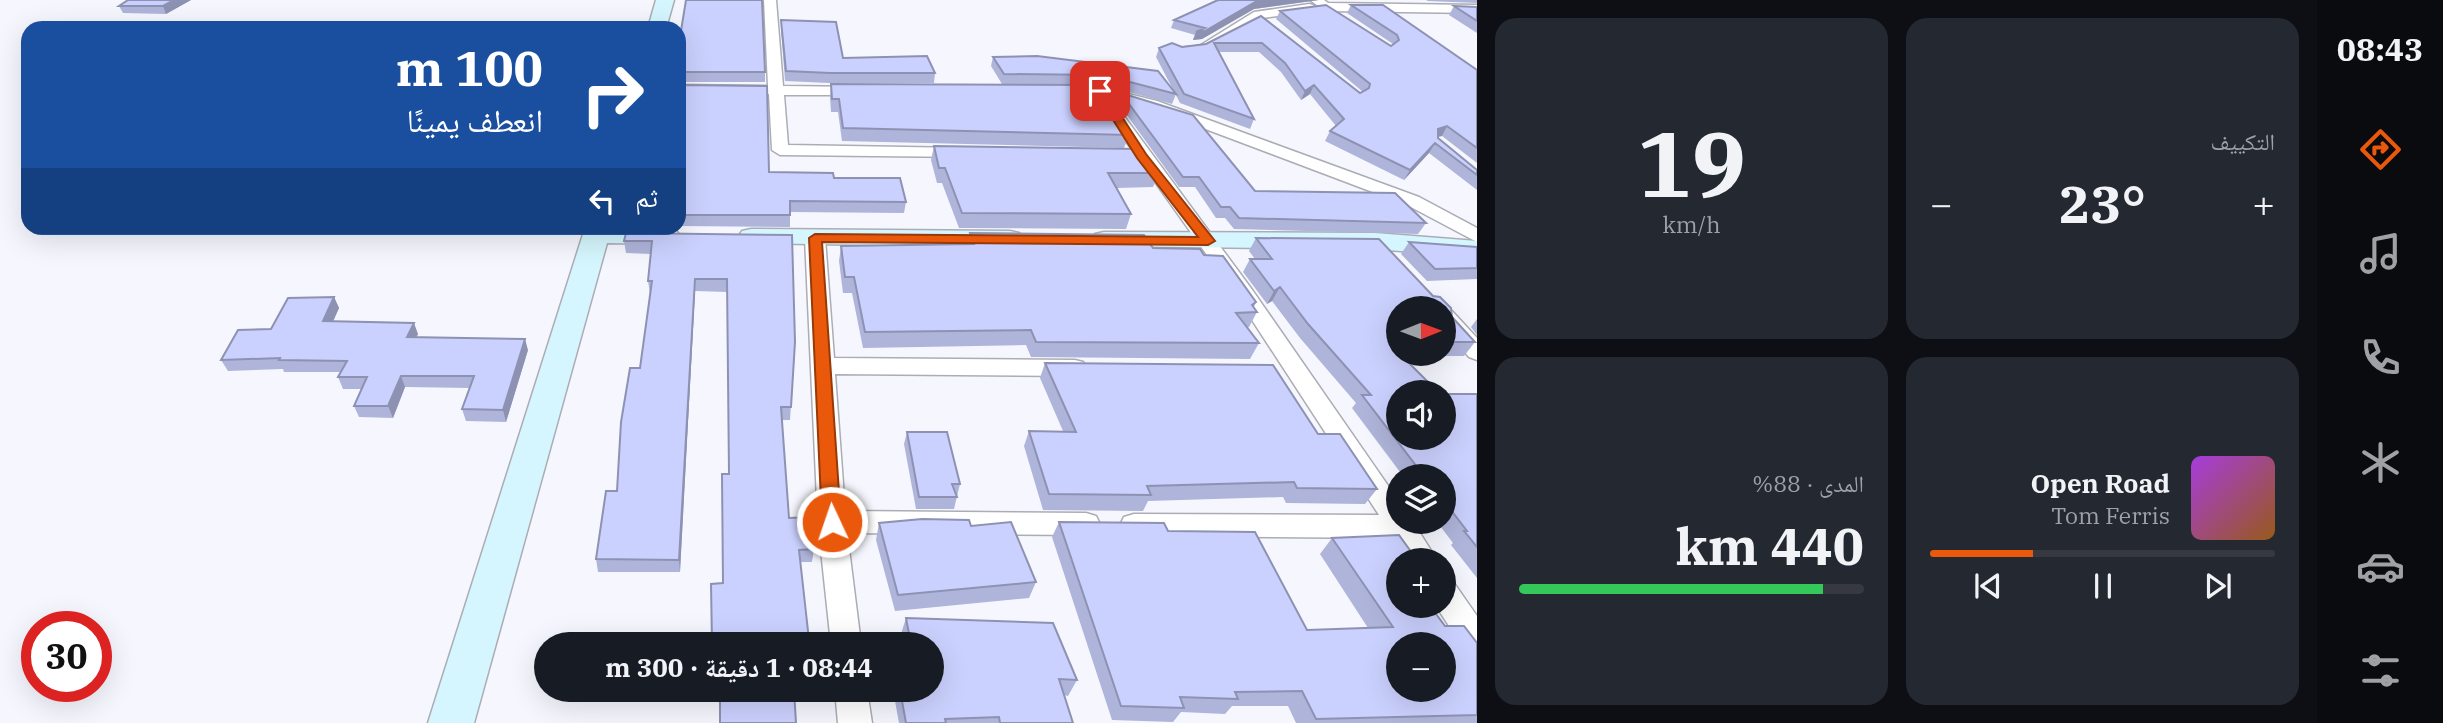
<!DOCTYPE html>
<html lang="ar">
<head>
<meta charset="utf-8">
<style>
	body { margin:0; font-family:"IBM Plex Serif","Noto Naskh Arabic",serif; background:#242831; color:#f1f3f6; direction:rtl; height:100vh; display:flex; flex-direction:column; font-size:26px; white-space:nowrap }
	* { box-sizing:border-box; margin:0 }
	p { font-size:23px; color:#9ea1a6 }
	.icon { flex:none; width:38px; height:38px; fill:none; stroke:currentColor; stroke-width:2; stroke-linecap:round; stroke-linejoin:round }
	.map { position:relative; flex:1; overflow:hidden; direction:ltr }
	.side { display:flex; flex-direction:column; gap:18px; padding:18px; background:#0d0f14; width:840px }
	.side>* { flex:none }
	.banner { position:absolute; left:21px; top:21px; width:665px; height:214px; border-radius:21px; box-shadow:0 7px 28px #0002; direction:rtl; background:#1a4fa0; color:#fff; overflow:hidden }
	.needle { width:46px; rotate:89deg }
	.controls { position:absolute; left:1386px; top:296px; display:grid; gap:14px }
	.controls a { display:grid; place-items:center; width:70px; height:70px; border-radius:50%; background:#171b24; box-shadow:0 7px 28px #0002; font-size:35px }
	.speed { position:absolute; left:21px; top:611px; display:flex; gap:14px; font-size:35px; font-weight:700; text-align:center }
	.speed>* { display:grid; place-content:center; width:91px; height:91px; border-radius:50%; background:#171b24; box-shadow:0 7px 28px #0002; line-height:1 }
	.speed .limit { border:10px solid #d22; background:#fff; color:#111 }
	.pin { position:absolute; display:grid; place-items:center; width:60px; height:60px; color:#fff; margin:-30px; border-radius:14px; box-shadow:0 4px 10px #0006 }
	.me { position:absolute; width:77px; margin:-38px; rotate:357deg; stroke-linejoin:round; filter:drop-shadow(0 0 5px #0008) }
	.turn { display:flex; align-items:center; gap:24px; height:147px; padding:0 28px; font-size:32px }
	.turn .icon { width:91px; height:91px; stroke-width:2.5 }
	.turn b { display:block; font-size:49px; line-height:60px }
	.then { display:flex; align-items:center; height:66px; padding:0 28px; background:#0003; gap:14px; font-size:26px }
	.big { font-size:52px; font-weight:700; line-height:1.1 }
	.side .tile { flex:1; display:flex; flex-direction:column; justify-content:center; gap:10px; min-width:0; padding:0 24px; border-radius:21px; background:#242831 }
	.side .dial { align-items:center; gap:0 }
	.dial b { font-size:91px; line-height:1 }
	.song { display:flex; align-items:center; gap:21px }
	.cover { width:84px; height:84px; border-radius:10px; background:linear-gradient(135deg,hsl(280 70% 55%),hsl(30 70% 35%)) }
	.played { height:7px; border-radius:4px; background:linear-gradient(90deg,#ea580c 30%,#363941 30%) }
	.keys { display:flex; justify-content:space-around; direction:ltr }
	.heat { display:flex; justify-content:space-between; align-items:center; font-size:38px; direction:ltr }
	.charge { height:10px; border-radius:5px; background:linear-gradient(90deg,#34c759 88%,#363941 0) }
	.side .tiles { flex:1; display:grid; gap:18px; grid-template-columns:repeat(2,1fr) }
	.trip { position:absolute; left:534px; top:632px; width:410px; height:70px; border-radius:35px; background:#171b24; box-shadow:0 7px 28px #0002; font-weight:700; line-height:70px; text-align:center; direction:rtl }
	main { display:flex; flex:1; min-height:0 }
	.dock { display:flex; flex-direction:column; width:126px; justify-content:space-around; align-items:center; background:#090b0e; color:#9ea1a6 }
	.dock .icon { width:49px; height:49px }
	.dock .active { color:#ea580c }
	.dock b { font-size:32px; color:#f1f3f6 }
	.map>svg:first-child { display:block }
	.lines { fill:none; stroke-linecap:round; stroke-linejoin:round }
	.street-casing { stroke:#acadb4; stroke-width:3 }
	.secondary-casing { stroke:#acadb4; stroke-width:3 }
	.street { fill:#fff; fill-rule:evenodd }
	.secondary { fill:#d5f6fe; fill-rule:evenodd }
	.wall { fill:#afb4da; fill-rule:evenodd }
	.shaded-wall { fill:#8e92b2 }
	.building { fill:#cbd1fe; stroke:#8e92b2; stroke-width:2; fill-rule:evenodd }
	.route { fill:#ea580c; stroke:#983908; stroke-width:2 }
</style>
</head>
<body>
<main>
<nav class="dock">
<b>08:43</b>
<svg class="icon active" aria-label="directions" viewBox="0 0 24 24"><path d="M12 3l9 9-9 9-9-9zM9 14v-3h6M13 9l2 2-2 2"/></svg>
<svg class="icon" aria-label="music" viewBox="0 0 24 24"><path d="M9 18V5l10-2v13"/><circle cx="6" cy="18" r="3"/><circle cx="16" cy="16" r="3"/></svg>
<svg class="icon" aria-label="phone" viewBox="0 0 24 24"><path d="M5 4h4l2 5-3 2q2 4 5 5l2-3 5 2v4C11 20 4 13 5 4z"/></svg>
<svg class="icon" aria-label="climate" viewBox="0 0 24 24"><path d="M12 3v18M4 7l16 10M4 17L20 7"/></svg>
<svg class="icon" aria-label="car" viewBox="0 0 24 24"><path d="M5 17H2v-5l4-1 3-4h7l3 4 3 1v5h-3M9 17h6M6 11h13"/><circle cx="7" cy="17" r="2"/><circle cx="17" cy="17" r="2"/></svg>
<svg class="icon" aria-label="filters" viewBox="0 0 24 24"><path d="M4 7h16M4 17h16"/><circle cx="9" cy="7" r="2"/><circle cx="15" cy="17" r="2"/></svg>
</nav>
<section class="side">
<div class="tiles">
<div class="tile"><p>التكييف</p>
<div class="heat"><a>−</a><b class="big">23°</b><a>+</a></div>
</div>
<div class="tile dial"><b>19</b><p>km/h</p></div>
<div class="tile">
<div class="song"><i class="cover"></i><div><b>Open Road</b><p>Tom Ferris</p></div></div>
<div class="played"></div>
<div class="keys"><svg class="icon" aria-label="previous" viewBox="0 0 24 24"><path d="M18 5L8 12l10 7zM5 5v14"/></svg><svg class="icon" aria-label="pause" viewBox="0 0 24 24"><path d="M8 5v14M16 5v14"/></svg><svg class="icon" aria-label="next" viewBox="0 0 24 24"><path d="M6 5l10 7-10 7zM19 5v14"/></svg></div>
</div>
<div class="tile"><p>المدى · 88%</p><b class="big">440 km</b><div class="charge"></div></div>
</div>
</section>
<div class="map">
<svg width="1477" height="723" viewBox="0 0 1477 723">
	<rect width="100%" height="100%" fill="#f6f7fe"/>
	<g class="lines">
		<defs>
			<path id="street" d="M764,0H776L783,86L861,87L868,91L861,95H784L788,145L963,148L971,153L969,157L780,155L772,150L769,94L679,93V85L768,86Z
				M1310,0H1324L1328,3L1477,5V13L1325,11Z
				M1309,4L1313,5V11L1262,18L1213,48L1201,45L1254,12Z
				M1070,87H1100L1157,101L1419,197L1477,228V242L1407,205L1147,107L1100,95L1065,94V88Z
				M1113,106L1118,108L1253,291L1398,500V522H1413L1437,560H1407L1394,538L1134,536L1124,533L1120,525L1124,517L1134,514L1379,515L1239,300L1118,130L1105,111Z
				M815,232L825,238L834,358L1075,360L1083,362L1086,368L1083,374L1075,376L835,374L845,511L1086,513L1096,516L1100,524L1096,532L1086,535L847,533L861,644H831L818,522L805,238Z
				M1444,309L1452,311L1477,338V360L1469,357L1444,329Z
				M1444,579L1454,583L1477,616V656L1466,652L1436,606H1444Z
				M835,690H867L872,723H838Z"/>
			<path id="secondary" d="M656,0H674L666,28H648Z
				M585,228H667L676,230L680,236L676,242L667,244L607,243L474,723H428Z
				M751,229L1010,231L1019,233L1023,239L1019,245L1010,247L742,243L738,237L742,231Z
				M1104,232L1375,233L1477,241V257L1375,249L1095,246L1091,240L1095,234Z"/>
		</defs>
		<use href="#street" class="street-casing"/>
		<use href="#secondary" class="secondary-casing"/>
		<use href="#street" class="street"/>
		<use href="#secondary" class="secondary"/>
	</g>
	<path class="wall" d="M128,0H191L166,14L123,13L119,6Z
		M1218,0H1319L1254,9L1202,39L1193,40L1195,35L1171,28L1174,20Z
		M1426,0H1477V3L1428,1Z
		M1351,5L1477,70V163L1442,136L1438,137V138L1477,170V190L1429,153L1404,180L1325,141L1330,131L1336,126L1310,94L1301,100L1281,72L1259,52H1219L1254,119L1250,129L1180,103L1156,57L1159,48L1206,44L1261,16L1360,93L1363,92L1276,19L1280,11L1391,46L1393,44L1347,13Z
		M1454,6L1477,7V33L1449,15Z
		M781,20L843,58L935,73L934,83H829L785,81L781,30Z
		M679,43L765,72V82H679Z
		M1037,56L1176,94L1172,104L1100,84H1002L991,66L993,57Z
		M831,84L1129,135L1124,148L842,141L838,112H831L830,97Z
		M679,85L769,172L834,178L906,202L904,213L790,212V227L679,226Z
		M1121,93L1255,191L1426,223L1418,234L1234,229L1225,218H1216L1195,187H1179L1118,103Z
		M934,146L1159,173L1153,187L1117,188L1131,214L1126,229L959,228L942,183H937L931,160Z
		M970,233L1153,248L1204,255L1256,302L1254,307L1257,312L1249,327L1247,328L1259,343L1250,359L1031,357L1026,345L863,348L852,293H843L839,261L841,246L967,244Z
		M792,235L795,342L790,420H782L789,518L814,549L812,562H800L809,640L808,644H712L711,584L723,583L729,474L727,292L695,291L680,572H598L596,559L617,491L640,368L650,294L648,281L651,254L626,253L624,241Z
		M1256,238L1379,239L1433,296L1440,297L1451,308L1452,317L1475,342L1464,356H1402L1438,392H1398V438H1444V394H1477V578L1451,545L1453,543L1437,522H1444V476H1403L1352,408L1356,403L1300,338L1272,301L1267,304L1243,272L1250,259H1255L1249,251ZM1398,308H1444V354H1398Z
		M1409,242L1477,247V279L1427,281L1401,254Z
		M334,297L339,308L333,321L418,334L416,337L528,350L506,422L466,421L462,409L470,388L405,387L393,418L359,417L354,406L362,389H343L338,377L340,372H284L283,369L228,371L221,360L271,329Z
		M1477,319V335L1471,327Z
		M1045,363L1318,434L1377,489L1365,504L1286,503L1283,497L1148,501L1143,511L1043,510L1024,446L1029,431H1063L1040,378Z
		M907,432L960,484L954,509H916L904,444Z
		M1059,522L1168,531L1307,630L1368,628L1320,554L1332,538L1398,560V606L1445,626L1477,643V723H1296L1288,706H1232L1225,714L1181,712L1173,722L1112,720L1052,537Z
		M879,523L971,526L1036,582L1029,598L895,611L876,540Z
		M906,618L1077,680L1068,696L1064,695L1073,723H899L893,690H931V644H903L901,634Z"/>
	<path class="shaded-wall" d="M174,0H191L166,14L163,6Z
		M1266,0H1319L1254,9L1202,39L1193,40L1196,32L1257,1Z
		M1314,85L1310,94L1301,100L1305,91Z
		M1447,126L1442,136L1432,138L1438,129Z
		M1435,143L1429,153L1404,180L1410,170Z
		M695,279V291L680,572L679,560Z
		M1280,287L1272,301L1267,304L1274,291Z
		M334,297L339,308L328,333L323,321Z
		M414,323L418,334L411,349L407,337Z
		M525,339L528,350L506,422L503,410Z
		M401,376L405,387L393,418L388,406Z"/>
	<path class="building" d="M128,0H174L163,6H119Z
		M686,0H762L765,72H679V43Z
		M1218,0H1266L1257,1L1205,31L1196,32L1205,28L1174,20Z
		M1326,5L1391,46L1399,40L1397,35L1351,5H1383L1477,70V148L1447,126L1438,129V138L1477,170V175L1435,143L1410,170L1330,131L1344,119L1314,85L1305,91L1285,63L1262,43H1214L1254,119L1184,94L1159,48L1172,43L1182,47L1206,44L1261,16L1360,93L1369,88L1370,84L1280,11Z
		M1454,6L1477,7V21Z
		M781,20L836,22L843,58L927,56L935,73H830L786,71Z
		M1037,56L1158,71L1176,94L1103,75L1004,74L993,57Z
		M831,84L1097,85L1129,135L843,128L839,99H832Z
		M679,85L767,86L769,172L833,173L834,178H900L906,202L790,201V215H679Z
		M1121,93L1193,115L1255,191L1395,193L1426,223L1239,218L1230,207H1221L1199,177H1183Z
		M934,146L1140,149L1159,173H1108L1131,214L962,213L945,168H939Z
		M626,233L792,235L795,342L791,407H781L789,518L810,517L814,549L799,550L809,640H792V644L712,643L711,584L723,583L722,474H729L727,279H695L679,560L596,559L606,491H617L621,422L630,368H640L652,281H648L652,241H624Z
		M970,233L1144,235L1153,248L1200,249L1204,255L1223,256L1256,302L1252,305L1257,312L1236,313L1259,343L1036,342L1031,330L865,332L854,277H845L841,246L974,244Z
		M1256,238L1379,239L1433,296L1440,297L1451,308L1452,317L1475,342H1444V308H1398V342H1389L1398,351V354H1400L1438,392H1398V438H1444V394H1477V547L1464,531H1467L1444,501V476H1424L1362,395H1371L1308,324L1280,287L1274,291L1250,259H1272Z
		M1409,242L1477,247V268L1435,269Z
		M334,297L323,321L414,323L407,337L525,339L503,410L462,409L474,376H401L388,406H354L367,377H338L347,361L279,360L280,358L221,360L238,330L271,329L288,298Z
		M1045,363L1273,365L1318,434H1340L1377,489L1297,488L1294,482L1147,486L1151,495L1049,494L1029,431L1076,432Z
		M907,432H947L960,484H952L957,497H919Z
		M922,519L969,520L971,526L1011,522L1036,582L898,595L879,523Z
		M1059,522L1164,523L1168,531L1255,532L1307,630L1393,627L1332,538L1399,535L1417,560H1398V606H1430L1445,626H1464L1477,643V715L1316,719L1302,691L1235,692L1238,699L1180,697L1184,708L1121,706ZM1398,644H1444V690H1398Z
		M906,618L1053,623L1077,680L1059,679L1073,723H1000L999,717L945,719L946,723H906L900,690H931V644H911Z
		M720,690H794L796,723H720Z"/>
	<path class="route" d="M1100,88L1104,89L1146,154L1215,241L1208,245L822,242L841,522L839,528H825L822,522L809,238L815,234L1198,237L1137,158L1095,91Z"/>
</svg>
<div class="controls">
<a><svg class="needle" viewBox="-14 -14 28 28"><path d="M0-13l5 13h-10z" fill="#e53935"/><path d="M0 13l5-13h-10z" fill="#9ea1a6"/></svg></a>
<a><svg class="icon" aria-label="sound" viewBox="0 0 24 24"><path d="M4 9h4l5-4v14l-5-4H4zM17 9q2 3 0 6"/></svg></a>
<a><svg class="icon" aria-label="layers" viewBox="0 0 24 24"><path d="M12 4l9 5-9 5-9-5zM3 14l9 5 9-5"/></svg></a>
<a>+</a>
<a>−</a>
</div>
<div class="speed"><div class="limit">30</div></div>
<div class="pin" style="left:1100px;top:91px;background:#d93025"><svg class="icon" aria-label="arrive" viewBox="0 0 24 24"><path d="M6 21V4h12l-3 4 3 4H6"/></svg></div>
<svg class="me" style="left:832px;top:522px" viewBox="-20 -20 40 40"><circle r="17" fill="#ea580c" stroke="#fff" stroke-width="3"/><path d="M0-11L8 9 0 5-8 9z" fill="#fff"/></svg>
<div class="trip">08:44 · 1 دقيقة · 300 m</div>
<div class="banner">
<div class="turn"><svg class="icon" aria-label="right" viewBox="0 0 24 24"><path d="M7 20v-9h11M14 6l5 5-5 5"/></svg><div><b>100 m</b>انعطف يمينًا</div></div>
<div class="then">ثم<svg class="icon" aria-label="left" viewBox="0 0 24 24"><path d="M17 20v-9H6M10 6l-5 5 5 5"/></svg></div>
</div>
</div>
</main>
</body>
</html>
